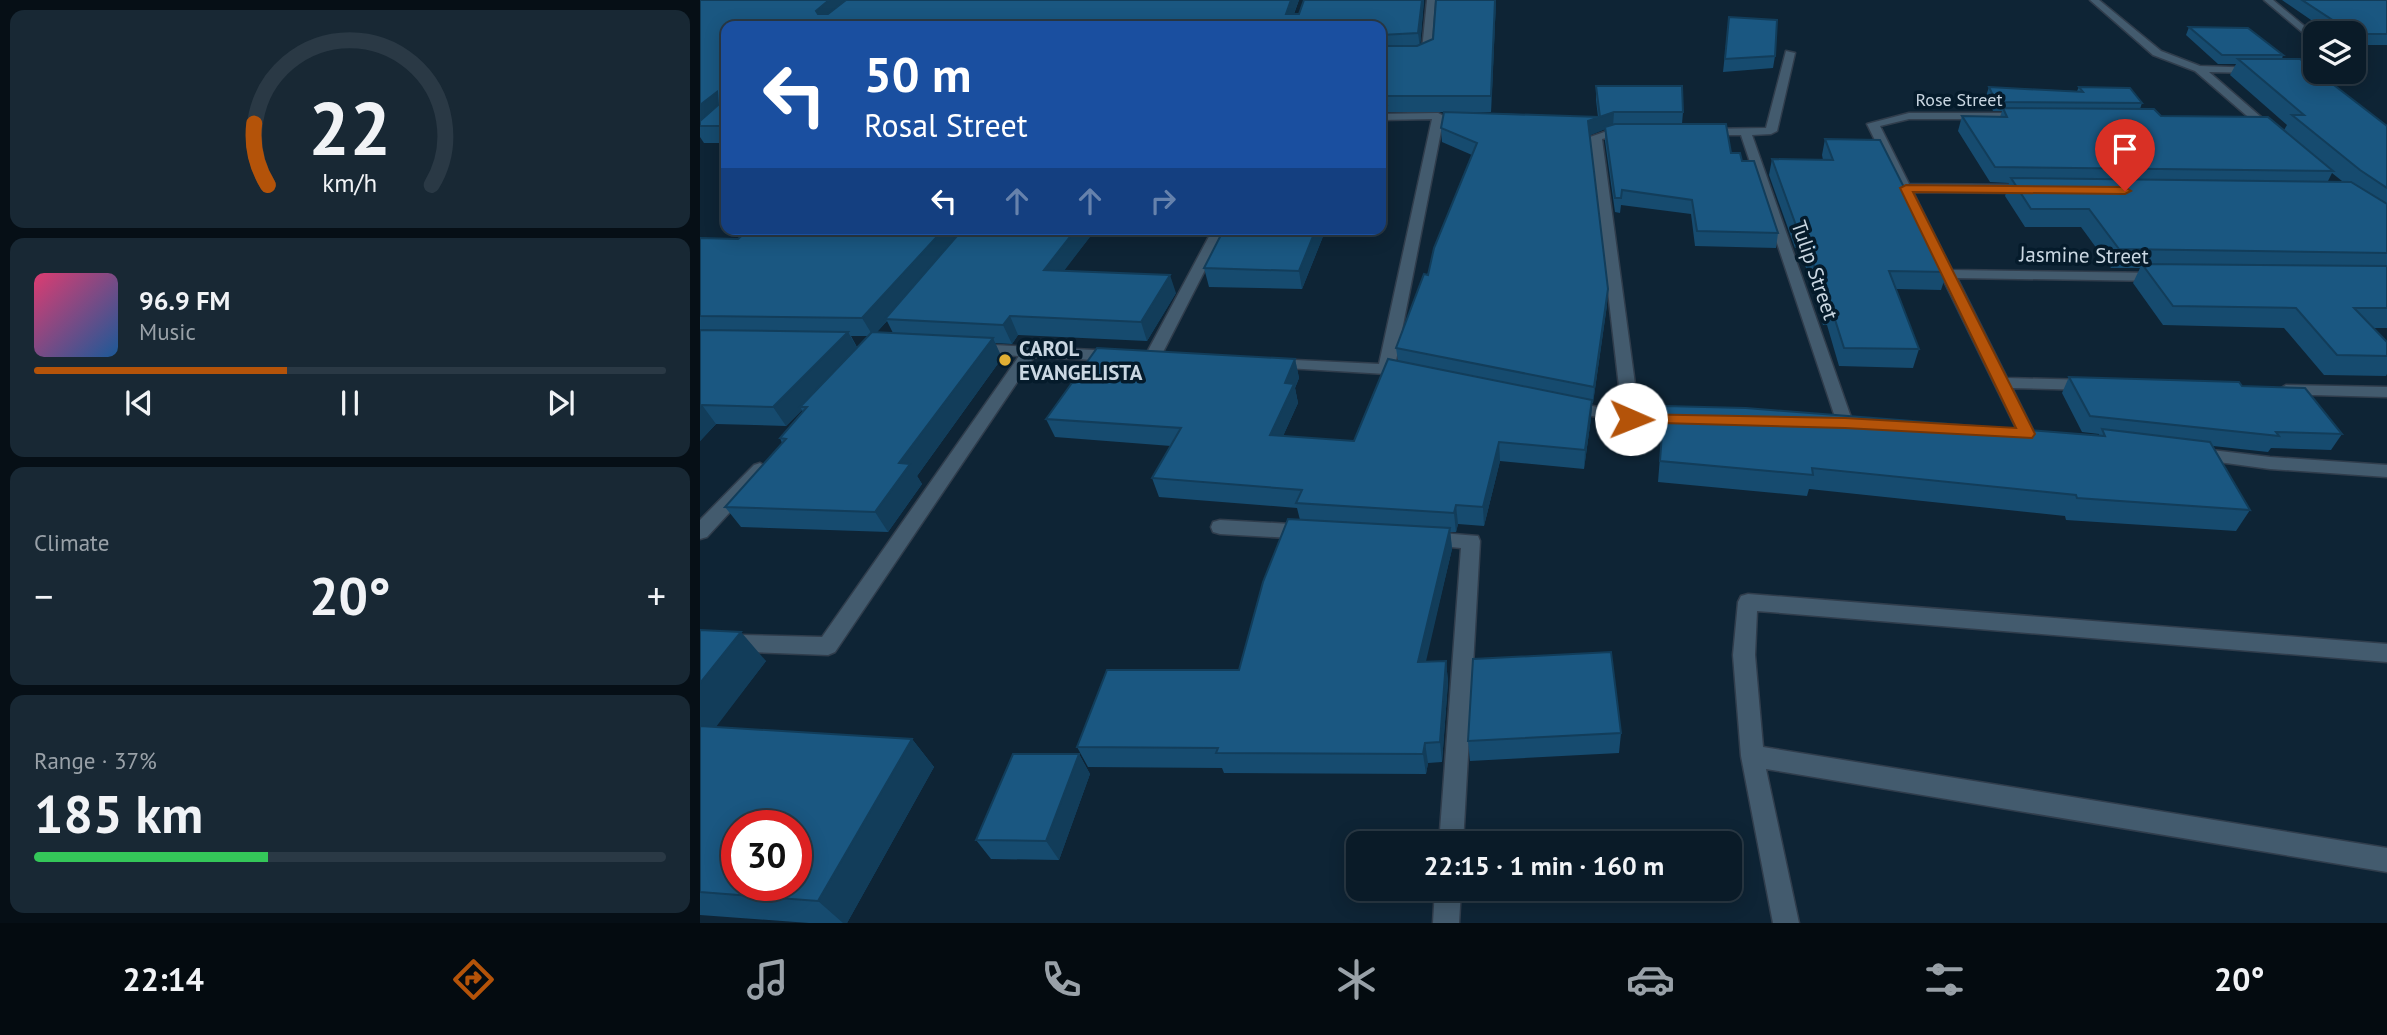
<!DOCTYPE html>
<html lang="en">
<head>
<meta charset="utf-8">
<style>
	body { margin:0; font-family:"PT Sans",sans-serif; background:#182834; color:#f1f3f6; height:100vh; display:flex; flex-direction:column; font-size:26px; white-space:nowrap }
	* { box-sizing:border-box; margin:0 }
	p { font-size:23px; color:#99a1a8 }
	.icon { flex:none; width:38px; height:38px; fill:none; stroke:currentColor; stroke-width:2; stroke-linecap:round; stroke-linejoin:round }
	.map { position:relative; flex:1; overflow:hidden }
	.side { display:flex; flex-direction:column; gap:10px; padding:10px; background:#060f16; width:700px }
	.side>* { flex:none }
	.guide { position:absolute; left:21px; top:21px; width:665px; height:214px; border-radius:14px; box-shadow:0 4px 18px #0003,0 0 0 2px #2a3945; background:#1a4fa0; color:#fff; overflow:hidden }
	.fabs { position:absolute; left:1603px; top:21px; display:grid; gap:14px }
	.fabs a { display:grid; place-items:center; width:63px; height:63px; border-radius:14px; background:#0a1b28; box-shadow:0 4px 18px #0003,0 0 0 2px #2a3945; font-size:35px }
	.speed { position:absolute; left:21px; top:810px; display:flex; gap:14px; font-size:35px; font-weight:700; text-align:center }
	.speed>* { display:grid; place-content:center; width:91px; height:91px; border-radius:50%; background:#0a1b28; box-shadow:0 4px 18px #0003,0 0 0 2px #2a3945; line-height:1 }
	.speed .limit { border:10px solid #d22; background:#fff; color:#111 }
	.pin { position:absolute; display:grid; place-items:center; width:60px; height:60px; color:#fff; margin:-72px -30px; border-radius:50% 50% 50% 0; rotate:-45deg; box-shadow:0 0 7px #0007 }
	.pin .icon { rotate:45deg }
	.me { position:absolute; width:77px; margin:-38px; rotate:91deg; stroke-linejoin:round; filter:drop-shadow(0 0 5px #0008) }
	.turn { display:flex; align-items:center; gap:24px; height:147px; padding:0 28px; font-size:32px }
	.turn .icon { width:91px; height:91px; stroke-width:2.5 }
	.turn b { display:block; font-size:49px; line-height:60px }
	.lanes { display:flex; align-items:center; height:66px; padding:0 28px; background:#0003; justify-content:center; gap:35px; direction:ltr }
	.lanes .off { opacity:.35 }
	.big { font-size:52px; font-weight:700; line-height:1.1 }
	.side .widget { flex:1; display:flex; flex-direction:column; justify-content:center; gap:10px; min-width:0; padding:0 24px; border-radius:14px; background:#182834 }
	.side .dial { align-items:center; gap:0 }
	.dial svg { height:182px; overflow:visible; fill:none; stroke:#2a3945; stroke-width:7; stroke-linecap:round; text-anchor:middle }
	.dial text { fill:#f1f3f6; stroke:none }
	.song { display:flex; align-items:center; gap:21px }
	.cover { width:84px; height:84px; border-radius:10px; background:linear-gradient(135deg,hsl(340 70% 55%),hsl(210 70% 35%)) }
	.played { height:7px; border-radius:4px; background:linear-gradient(90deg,#b45309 40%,#2a3945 40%) }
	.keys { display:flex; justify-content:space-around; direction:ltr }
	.heat { display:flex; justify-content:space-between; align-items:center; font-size:38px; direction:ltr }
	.charge { height:10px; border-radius:5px; background:linear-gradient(90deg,#34c759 37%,#2a3945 0) }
	.trip { position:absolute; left:646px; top:831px; width:396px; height:70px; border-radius:14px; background:#0a1b28; box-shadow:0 4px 18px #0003,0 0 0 2px #2a3945; font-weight:700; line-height:70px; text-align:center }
	.tab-bar { display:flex; height:112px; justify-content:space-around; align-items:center; background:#040b10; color:#99a1a8 }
	.tab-bar .icon { width:49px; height:49px }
	.tab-bar .active { color:#b45309 }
	.tab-bar b { font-size:32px; color:#f1f3f6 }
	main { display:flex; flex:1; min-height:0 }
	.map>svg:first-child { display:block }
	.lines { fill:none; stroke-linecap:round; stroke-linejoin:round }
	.street-casing { stroke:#303d4c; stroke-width:3 }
	.street { fill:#435b6e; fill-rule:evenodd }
	.wall { fill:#164b6f; fill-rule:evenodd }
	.shaded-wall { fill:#123d5a }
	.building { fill:#1a5781; stroke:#123d5a; stroke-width:2; fill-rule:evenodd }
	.route { fill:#b45309; stroke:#753606; stroke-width:2 }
	.poi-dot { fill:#e1af34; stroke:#051b2b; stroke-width:2.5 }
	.labels { text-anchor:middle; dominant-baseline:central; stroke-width:7; stroke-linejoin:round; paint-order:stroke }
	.far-street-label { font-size:18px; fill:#cad7e2; stroke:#051b2b }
	.street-label { font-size:21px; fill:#cad7e2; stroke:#051b2b }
	.poi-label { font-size:21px; font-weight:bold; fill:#cad7e2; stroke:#051b2b; text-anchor:start }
</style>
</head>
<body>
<main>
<section class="side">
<div class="widget dial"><svg viewBox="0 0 100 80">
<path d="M14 69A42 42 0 1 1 86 69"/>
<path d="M14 69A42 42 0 0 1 8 42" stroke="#b45309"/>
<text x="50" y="56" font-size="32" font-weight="700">22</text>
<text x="50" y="72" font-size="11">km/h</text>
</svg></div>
<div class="widget">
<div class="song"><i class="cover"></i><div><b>96.9 FM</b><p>Music</p></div></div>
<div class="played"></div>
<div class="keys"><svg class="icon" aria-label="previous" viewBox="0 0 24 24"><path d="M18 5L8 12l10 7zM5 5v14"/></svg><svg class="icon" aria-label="pause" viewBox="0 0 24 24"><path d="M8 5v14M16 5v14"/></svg><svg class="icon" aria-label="next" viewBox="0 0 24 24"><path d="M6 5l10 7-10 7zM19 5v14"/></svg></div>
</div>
<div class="widget"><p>Climate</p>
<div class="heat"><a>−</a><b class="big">20°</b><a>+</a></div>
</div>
<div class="widget"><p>Range · 37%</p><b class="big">185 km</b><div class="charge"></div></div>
</section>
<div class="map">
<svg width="1687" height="923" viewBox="0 0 1687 923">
	<rect width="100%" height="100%" fill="#0e2435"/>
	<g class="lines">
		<defs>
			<path id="street" d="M727,0H735L731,54L718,59H681V53H716L722,50Z
				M1390,0H1399L1461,51L1500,66L1559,68L1560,70L1555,73L1509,72L1576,130V134H1568L1495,71L1453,55Z
				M1564,0H1573L1615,35V43Z
				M1086,51L1095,53L1077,131L1071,134L1052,135L1153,423L1145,428L1137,423L1041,135H1003L997,132L1003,129L1066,128Z
				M738,113L744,116L695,366L713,370L715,373L707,378L686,374L568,367L566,364L574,359L679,364L732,119L681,120V114Z
				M1209,113H1322L1328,116L1322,119H1209L1180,126L1209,184L1329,185L1335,189L1329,193L1213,192L1252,270L1460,273L1467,277L1460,281L1257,278L1307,378L1390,380L1398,385L1390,390L1312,388L1335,434L1333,438H1321L1319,434L1167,124Z
				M913,129H926L932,132L902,139L939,414L992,416L994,420L992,424L986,425L931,424L868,411L860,406L868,401L922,412L890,137Z
				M513,229H526L460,358L452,363L446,361L444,358Z
				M274,344L414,351L422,356L414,361L334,357L135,652L128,655L0,650V634L122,637L319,356L269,352L266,349L269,346Z
				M1586,385L1687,387V397L1580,394L1578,390Z
				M1495,448L1570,457L1687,465V477L1570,469L1489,458L1486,454Z
				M60,463L69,469L66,473L7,537L0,539V520L54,465Z
				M520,520L607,525L614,527L616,532L614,537L607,539L520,534L513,532L511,527L513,522Z
				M729,532L778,536L780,541L763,844H739L761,548L722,544L720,539L722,534Z
				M1048,594L1687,644V662L1057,611L1055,655L1063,747L1687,848V872L1066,769L1099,923H1073L1041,756L1033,655L1038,602L1041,596Z
				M735,889H761L759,923H733Z"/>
		</defs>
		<use href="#street" class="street-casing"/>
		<use href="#street" class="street"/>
	</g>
	<path class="wall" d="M0,0H599L594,14H599L724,0L720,45L733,39L796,0L791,112H765L898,117L896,100V86L983,112L982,124L1031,153L1042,161L1078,233L1076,248L995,246L991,214L921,205L920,213L915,212L905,141V129L890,135L907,305L893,403H892L891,418L884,469L800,461L784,526L758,524L756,532H750L752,549L725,662L746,661L748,682L742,762L728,763L726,774L524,773L522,768L388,767L377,747L539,670L600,520L597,508L459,497L452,478L471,446L355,437L346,419L595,359L599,378L595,388L598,403L583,436L654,441L698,361L696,348L728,275L772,155L742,142L741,128L744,112H687L688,122L681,145V26H26V143H4L0,137Z
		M1582,0H1687V45H1654V33H1630Z
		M1029,17L1075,56L1073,68L1023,72Z
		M1489,27L1583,55L1582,59L1687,126V328H1673L1687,342V374L1686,376L1624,375L1584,328L1463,325L1433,283L1440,268H1411L1381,227H1325L1305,196L1309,183L1290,182L1258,131L1262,116L1300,117L1302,111H1293L1286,96L1289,87L1377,91L1379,87L1442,103L1440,109L1461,116L1584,130L1587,125L1530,75L1536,64H1518L1486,35ZM1632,173L1642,181H1628Z
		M1125,139L1247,272L1241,290L1196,289L1219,349L1213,368L1139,366L1127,325H1123L1100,248H1095L1069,175L1072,159L1123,160L1122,155Z
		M49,229H396L364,270L476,293L447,341L318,335L312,344L295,343L302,358L217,476L222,484L188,532L41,527L25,507L82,443L80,438L103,412L102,410L86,426L16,424L0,441V238L38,239ZM187,321L193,333L177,332ZM151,336H168L157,347Z
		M524,229H626L602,289L509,287L504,268Z
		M1369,377L1542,386L1642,434L1631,450L1571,448L1568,452L1513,446L1550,510L1536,531L1366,520L1365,516L1109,489L1107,496L958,482L964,406L1399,435V434L1382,432L1362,393Z
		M0,630L66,661L15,727L212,739L234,767L147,923H109L0,915Z
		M921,733L919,753L770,761L768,741Z
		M379,754L390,774L359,860L291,859L276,840Z"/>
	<path class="shaded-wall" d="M129,0H152L122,26L116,11Z
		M591,0H599L589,26L586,14Z
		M722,0H724L720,48L718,33Z
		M795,0H796L791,112V96Z
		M17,92L26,108L0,126V105Z
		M687,106L688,122L681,145V123Z
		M914,112L913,126L888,136V121Z
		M244,229H268L185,319L187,321L173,336L162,318Z
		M376,229H396L351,288L344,270Z
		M616,229H626L602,289L599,271Z
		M470,275L476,293L447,341L441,322Z
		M908,289L907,305L893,403L894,387Z
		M310,316L318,335L312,344L303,325Z
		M148,332L159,351L100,407L102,410L86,426L73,407Z
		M293,338L302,358L217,476L222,484L188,532L175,512L199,463Z
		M595,359L599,378L595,388L598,403L575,454L570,435L585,383Z
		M892,400L891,418L884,469L885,450Z
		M2,405L16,424L0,441V407Z
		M799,442L800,461L784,526L783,507Z
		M756,505L758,524L756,532L754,513Z
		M750,528L752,549L721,683L718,662Z
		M41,632L66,661L0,748V683Z
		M746,661L748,682L742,762L740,742Z
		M212,739L234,767L147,923H143L118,901Z
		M725,743L728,763L726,774L723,754Z
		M379,754L390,774L359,860L346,841Z"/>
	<path class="building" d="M0,0H129L116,11L118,14H128L146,0H591L586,14H599L604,0H722L718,33L681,35V26H26V126H0V121L18,105L17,92L0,105Z
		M736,0H795L791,96H681V46H717L733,39Z
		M1602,0H1687V34H1654Z
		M1029,17L1077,20L1075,56L1025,59Z
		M1489,27L1548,28L1583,55H1522Z
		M1538,59H1600L1615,70V72H1617L1687,126V188L1660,170L1592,115H1604Z
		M896,86H982L983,112H914L888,121L908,289L894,387L696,348L724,274L728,275L734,248L777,143L741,128L744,112L900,117Z
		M1289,87L1383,92L1379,87L1430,88L1442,103L1296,102Z
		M681,106H687L681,123Z
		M1303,108L1454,109L1461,116L1568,117L1633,171L1295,167L1262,116L1307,117Z
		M915,124H1026L1031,153H1040L1042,161H1054L1078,233L997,231L992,200L922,190L921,198H915L905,127Z
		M1125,139L1180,140L1247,272L1189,271L1219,349L1144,348L1131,307H1127L1103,231H1098L1072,159L1133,160Z
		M1311,178L1651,182L1687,204V253L1419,249L1389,209H1331Z
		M49,229H244L162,318L0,316V238L38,239Z
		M263,229H376L344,270L470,275L441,322L310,316L303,325L185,319Z
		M524,229H616L599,271L504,268Z
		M1442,264L1687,266V308H1654L1687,342V356L1637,355L1596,308L1473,306Z
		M0,330L148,332L73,407L2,405L0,407Z
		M172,332L293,338L199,463L210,464L175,512L25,507L86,439L80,438L107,407H100Z
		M397,348L595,359L585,383L594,384L570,435L654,441L688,359L892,400L885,450L799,442L783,507L756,505L754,513L596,503L602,490L452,478L481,428L346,419Z
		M1369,377L1539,382L1542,386L1605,388L1642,434L1576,432L1579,436L1390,416Z
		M964,406L1046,408L1405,436L1402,429L1510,442L1550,510L1377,498L1376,495L1112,468L1113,475L960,461Z
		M588,519L750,528L718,662L746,661L740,742L725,743L723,754L516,753L518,748L377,747L407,670H539L563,582Z
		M0,630L41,632L0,683Z
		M911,652L921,733L768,741L773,659Z
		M0,726L212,739L118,901L0,892ZM37,826H96V886H37Z
		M313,754H379L346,841L276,840Z"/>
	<path class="route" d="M1206,185L1425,187L1431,191L1425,194L1213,192L1335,434L1332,438L1145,428L925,422L923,419L925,415L931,414L1145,418L1316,428L1200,188Z"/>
	<circle class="poi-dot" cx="305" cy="360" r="7"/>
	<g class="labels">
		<g class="far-street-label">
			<text x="1259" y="99">Rose Street</text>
		</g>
		<g class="street-label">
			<text transform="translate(1384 255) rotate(1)">Jasmine Street</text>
			<text transform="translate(1115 270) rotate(71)">Tulip Street</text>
		</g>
		<g class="poi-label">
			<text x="319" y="348">CAROL<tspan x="319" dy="24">EVANGELISTA</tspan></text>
		</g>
	</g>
</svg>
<div class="fabs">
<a><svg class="icon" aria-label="layers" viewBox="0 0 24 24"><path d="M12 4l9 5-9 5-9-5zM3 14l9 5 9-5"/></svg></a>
</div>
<div class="speed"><div class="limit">30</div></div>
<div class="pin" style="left:1425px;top:191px;background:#d93025"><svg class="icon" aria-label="arrive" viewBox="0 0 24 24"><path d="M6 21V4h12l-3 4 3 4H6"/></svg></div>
<svg class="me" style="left:931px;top:419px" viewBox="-20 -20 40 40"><circle r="19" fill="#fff"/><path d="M0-13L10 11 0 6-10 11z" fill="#b45309"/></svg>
<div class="trip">22:15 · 1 min · 160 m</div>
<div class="guide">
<div class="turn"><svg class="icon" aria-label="left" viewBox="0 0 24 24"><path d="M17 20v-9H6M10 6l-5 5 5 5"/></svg><div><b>50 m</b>Rosal Street</div></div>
<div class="lanes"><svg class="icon" aria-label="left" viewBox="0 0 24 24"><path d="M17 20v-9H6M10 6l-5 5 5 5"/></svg><svg class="icon off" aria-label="ahead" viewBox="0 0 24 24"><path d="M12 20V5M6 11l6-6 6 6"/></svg><svg class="icon off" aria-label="ahead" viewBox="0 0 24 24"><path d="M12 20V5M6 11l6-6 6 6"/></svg><svg class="icon off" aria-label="right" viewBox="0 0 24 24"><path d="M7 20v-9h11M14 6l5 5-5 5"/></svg></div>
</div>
</div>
</main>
<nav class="tab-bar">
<b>22:14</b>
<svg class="icon active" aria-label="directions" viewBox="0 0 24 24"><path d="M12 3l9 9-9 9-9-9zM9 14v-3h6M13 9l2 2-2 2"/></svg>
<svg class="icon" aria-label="music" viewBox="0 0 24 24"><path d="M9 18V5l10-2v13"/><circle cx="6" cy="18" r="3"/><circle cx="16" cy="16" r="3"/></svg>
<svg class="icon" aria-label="phone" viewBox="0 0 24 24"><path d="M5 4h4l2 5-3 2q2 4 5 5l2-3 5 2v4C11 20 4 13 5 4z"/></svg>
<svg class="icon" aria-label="climate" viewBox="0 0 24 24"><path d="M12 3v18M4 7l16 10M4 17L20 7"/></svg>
<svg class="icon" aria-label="car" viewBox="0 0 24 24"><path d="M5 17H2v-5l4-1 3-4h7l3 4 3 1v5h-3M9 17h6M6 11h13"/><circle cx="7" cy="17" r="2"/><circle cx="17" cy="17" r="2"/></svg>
<svg class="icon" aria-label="filters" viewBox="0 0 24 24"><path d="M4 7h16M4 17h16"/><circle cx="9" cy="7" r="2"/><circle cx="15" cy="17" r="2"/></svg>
<b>20°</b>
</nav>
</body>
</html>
